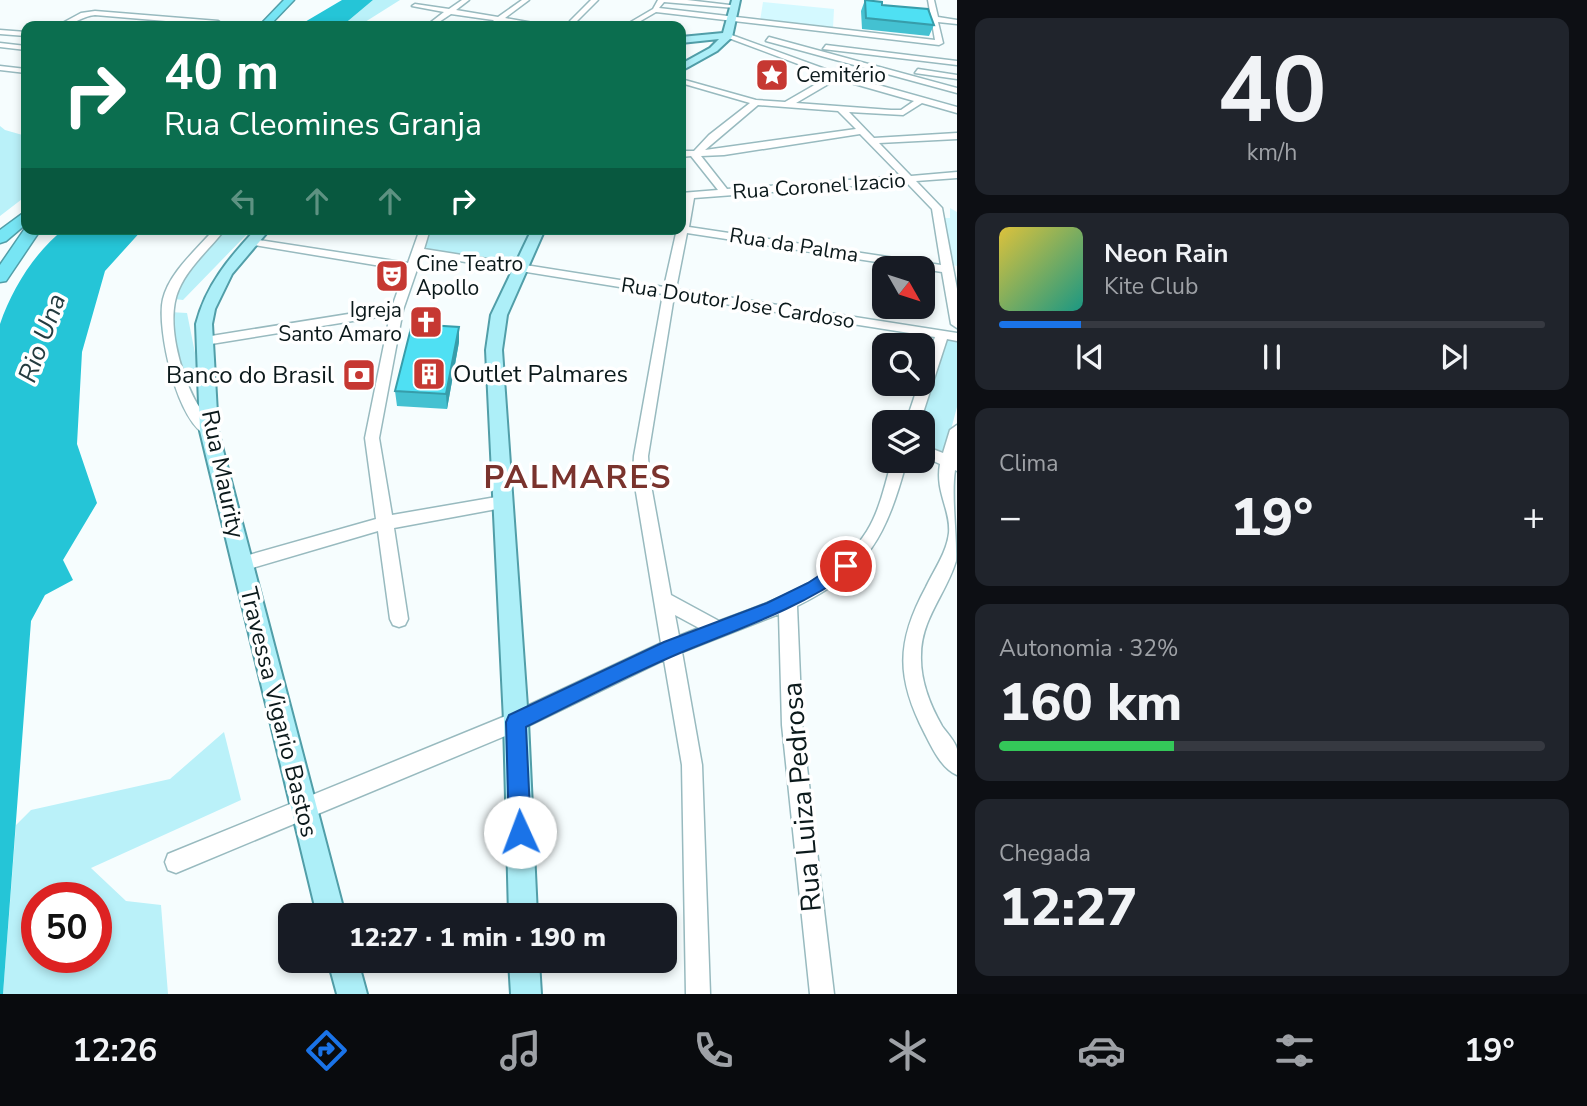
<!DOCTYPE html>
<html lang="pt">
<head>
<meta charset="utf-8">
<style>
	body { margin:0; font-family:"Nunito Sans",sans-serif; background:#20242c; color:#f1f3f6; height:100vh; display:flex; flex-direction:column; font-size:26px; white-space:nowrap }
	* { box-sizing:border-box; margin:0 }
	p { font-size:23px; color:#9ea1a6 }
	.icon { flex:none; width:38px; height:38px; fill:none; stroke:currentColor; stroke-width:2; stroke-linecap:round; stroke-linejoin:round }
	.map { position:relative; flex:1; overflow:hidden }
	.sheet { display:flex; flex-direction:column; gap:18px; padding:18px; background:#0d0f14; width:630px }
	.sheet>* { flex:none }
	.hud { position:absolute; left:21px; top:21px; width:665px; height:214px; border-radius:14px; box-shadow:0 4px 10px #0003; background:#0b6e4f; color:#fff; overflow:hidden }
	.needle { width:46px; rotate:129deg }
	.buttons { position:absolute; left:872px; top:256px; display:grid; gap:14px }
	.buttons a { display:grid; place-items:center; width:63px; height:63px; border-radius:14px; background:#171b24; box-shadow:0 4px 10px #0003; font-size:35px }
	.speed { position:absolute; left:21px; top:882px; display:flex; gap:14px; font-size:35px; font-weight:700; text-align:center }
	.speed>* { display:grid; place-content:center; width:91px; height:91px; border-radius:50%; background:#171b24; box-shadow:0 4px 10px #0003; line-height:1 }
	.speed .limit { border:10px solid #d22; background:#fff; color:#111 }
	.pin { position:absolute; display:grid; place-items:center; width:60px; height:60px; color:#fff; margin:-30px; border:4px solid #fff; border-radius:50%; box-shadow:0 2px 7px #0007 }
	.me { position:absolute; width:77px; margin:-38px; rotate:358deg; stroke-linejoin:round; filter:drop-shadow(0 0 5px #0008) }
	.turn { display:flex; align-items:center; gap:24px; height:147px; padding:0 28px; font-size:32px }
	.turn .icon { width:91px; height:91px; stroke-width:2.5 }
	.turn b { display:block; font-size:49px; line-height:60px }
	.lanes { display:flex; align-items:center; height:66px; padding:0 28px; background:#0003; justify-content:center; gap:35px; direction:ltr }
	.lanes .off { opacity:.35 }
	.big { font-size:52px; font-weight:800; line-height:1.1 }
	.sheet .tile { flex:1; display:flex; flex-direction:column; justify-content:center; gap:10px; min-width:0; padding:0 24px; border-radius:14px; background:#20242c }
	.sheet .dial { align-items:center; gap:0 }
	.dial b { font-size:91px; line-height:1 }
	.song { display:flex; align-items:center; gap:21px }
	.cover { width:84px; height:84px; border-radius:10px; background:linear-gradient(135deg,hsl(50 70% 55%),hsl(170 70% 35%)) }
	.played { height:7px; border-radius:4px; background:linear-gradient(90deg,#1a73e8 15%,#363941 15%) }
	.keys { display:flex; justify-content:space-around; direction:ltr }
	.heat { display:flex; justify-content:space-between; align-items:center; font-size:38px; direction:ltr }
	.charge { height:10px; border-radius:5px; background:linear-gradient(90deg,#34c759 32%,#363941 0) }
	.trip { position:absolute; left:278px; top:903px; width:399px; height:70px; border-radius:14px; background:#171b24; box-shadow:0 4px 10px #0003; font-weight:800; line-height:70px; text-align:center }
	.tabs { display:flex; height:112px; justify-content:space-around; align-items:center; background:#090b0e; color:#9ea1a6 }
	.tabs .icon { width:49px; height:49px }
	.tabs .active { color:#1a73e8 }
	.tabs b { font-size:32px; color:#f1f3f6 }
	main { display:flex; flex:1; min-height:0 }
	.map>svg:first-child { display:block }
	.built { fill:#d4f9ff }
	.green { fill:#baf1f9; fill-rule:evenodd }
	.water { fill:#25c5d7 }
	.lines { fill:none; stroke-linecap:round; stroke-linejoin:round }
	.minor-casing { stroke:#98babf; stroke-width:3 }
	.major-casing { stroke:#519ea8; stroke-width:4 }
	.highway-casing { stroke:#519ea8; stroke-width:3 }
	.minor { fill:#fff; fill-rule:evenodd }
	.major { fill:#adeff8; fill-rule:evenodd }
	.highway { fill:#77e5f4; fill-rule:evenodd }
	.wall { fill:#44c1d1 }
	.shaded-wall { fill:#379daa }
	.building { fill:#4fe0f3; stroke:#379daa; stroke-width:2 }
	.route { fill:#1a73e8; stroke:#114b97; stroke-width:2 }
	.labels { text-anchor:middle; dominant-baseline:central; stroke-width:7; stroke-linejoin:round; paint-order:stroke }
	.far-poi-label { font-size:21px; fill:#0b191b; stroke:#fff; text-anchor:start }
	.far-street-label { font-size:21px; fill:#0b191b; stroke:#fff }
	.poi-label { font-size:24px; fill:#0b191b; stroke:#fff; text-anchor:start }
	.street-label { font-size:24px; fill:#0b191b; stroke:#fff }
	.water-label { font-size:26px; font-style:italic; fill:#243c40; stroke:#fff }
	.near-street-label { font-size:28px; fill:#0b191b; stroke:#fff }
	.district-label { font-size:32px; font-weight:bold; letter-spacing:2px; fill:#7a332d; stroke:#fff }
</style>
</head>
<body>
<main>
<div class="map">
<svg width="957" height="994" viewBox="0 0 957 994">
	<rect width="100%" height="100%" fill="#f6fdfe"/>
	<path class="built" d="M763,2L834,9L833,28L760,21Z
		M950,208L957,212V266L953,265L945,218H950Z"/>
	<path class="green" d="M373,0H400L365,22L342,26Z
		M0,126L5,130L26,136V196L0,216Z
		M222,229L251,230L183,300L166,298Z
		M428,229H532L515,263L420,250Z
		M169,312L187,313L201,383L183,386Z
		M947,339L957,341V407L945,452L922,444V422H918Z
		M224,732L241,800L91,868L126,901L161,905L168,994H3L16,825L31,810L170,779ZM37,898H96V957H37Z"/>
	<path class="water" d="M342,0H373L342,26H298Z
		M64,229H143L105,271L82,352L77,444L97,503L63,560L73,580L45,595L31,621L3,994H0V324C12,289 34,253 64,229Z"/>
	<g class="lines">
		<defs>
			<path id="minor" d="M462,0H469L456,10L498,17L522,0H529L505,18L550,26L500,21L496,23L493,20L451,14L433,26H426L444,12L412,6L415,4L449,9Z
				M591,0H598L577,21L586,26L570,23V21Z
				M658,0H687L738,6L735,8L664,2L659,8L935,40L928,0H934L938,17L957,20V24L938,22L943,43L939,45L656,12L632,26H624L653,9Z
				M95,11L218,21L225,26L95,15C81,16 71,27 57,26L81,13Z
				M0,30L26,32V36L0,34Z
				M726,33L839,74L957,107V113L922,103L903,115L849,112L874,138L957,133V139L879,143L911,176L957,172V178L916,181L942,208L957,289V328L951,324L942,272L687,233L676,289L957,333V341L947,339L920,422H906L919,383H922V374L935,337L674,296L648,456L649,474L671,595L719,621C770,603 837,580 867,531C880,510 885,484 892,460H907C886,536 870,570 797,606L802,725L834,994H810L782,725L779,614L682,652L702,765L710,994H686L682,765L664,660L522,729L176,873L168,870L165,862L168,854L508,715L661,643L633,474L634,456L663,294L422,255L403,310L379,438L392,515L502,496L508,498L510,502L508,506L502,508L394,528L408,619L405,625L399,627L393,625L390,619L378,531L242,571L236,569L234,564L236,559L242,557L376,519L365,438L390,315L205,345L199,341L205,337L392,307L405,270L248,244L246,242L252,239L408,263L420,229H430L424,249L664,287L677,229H681L684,199H681V193L718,190L691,156L681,157V151H694L709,135L750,103L681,83V79L756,100L785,102L830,76L726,37ZM837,79L914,101L901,110H891L796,103ZM758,105L838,111L856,129L705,150ZM860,134L901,176L727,189L701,156L724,155ZM906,182L932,209L941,265L689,227L694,198ZM675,615L699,628L679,636Z
				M769,37L957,88V93L766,41Z
				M0,43L26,46V50L0,47Z
				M826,45L957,61V65L823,49Z
				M0,66L26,69V73L0,70Z
				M918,69L957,75V79L915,73Z
				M214,229H225C210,249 189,266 179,289C165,320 180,371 195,400C201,411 210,420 216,431L209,436C178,427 156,328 163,299C170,271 197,250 214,229Z
				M957,425V471L955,470C951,497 957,533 956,561C946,594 921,619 921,655C920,680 930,705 942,726C947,733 955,741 957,749C957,756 957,767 957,775C942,769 932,748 925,734C896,678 896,642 926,587C934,570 947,552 949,533C951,510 935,492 940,464L922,456V445L943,453L950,430Z"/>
			<path id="major" d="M732,0H740L732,37L717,51L681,71V64L710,48L719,39L681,43V37L723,33Z
				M256,229H270L232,274L215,309L212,324L218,431L345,915H317L200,431L196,324C206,285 229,258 256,229Z
				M532,229H545L507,315L502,350L528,721L537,915H509L504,721L486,350L491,315Z
				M328,961H358L367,994H337Z
				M509,961H539L541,994H511Z"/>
			<path id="highway" d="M284,0H294L269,26H259Z
				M26,211V224L6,241L0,243V230Z
				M26,227L41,229L6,281L0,282V265Z"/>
		</defs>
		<use href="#minor" class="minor-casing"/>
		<use href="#major" class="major-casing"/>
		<use href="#highway" class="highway-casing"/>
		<use href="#minor" class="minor"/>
		<use href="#major" class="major"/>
		<use href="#highway" class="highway"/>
	</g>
	<path class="wall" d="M865,0L934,25L929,36L862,29L861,11Z
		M459,342L447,409L397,406L395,391Z"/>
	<path class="shaded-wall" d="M459,327V342L447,409L446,394Z"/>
	<path class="building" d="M865,0L882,2V5L928,9L934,25L866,18Z
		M412,324L459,327L446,394L395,391Z"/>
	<path class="route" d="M846,558L852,561L855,566L852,571C799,609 740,628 680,653C628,675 577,702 526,727L531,832L528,840L520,843L512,840L509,832L506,722L509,715L664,642L767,603L808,583Z"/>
	<defs>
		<symbol id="sight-square" viewBox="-11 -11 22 22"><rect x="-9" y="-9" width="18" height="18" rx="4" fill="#c63832" stroke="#fff"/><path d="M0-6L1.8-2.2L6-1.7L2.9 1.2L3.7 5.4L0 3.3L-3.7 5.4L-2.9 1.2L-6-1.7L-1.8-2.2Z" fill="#fff"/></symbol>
		<symbol id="theatre-square" viewBox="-11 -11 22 22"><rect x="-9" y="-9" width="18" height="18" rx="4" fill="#c63832" stroke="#fff"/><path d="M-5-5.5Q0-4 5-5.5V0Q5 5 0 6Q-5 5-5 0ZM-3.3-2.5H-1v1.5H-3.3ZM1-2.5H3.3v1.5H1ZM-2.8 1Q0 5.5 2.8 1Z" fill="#fff"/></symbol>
		<symbol id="church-square" viewBox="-11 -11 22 22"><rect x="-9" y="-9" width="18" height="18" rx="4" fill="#c63832" stroke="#fff"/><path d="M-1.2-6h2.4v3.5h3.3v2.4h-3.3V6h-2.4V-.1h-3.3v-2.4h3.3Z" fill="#fff"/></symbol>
		<symbol id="building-square" viewBox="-11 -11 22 22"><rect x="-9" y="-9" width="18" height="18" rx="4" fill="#c63832" stroke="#fff"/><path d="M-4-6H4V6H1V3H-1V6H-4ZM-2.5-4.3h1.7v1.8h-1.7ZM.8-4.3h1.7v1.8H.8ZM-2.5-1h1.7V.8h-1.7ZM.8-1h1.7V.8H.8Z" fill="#fff"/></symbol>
		<symbol id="bank-square" viewBox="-11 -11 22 22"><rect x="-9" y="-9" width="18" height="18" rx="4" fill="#c63832" stroke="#fff"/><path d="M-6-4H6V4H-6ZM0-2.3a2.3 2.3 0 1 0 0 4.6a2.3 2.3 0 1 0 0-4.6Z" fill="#fff"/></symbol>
	</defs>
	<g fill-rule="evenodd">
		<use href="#sight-square" x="753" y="56" width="38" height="38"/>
		<use href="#theatre-square" x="373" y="257" width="38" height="38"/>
		<use href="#church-square" x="407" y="303" width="38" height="38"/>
		<use href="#building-square" x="410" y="355" width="38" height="38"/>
		<use href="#bank-square" x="340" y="356" width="38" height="38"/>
	</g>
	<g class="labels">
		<g class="far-poi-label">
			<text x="796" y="75">Cemitério</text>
			<text x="416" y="264">Cine Teatro<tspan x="416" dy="24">Apollo</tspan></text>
			<text x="402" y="310" text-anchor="end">Igreja<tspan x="402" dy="24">Santo Amaro</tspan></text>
		</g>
		<g class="far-street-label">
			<text transform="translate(819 186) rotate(-4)">Rua Coronel Izacio</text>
			<text transform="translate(794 245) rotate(9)">Rua da Palma</text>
			<text transform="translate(738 303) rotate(9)">Rua Doutor Jose Cardoso</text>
		</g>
		<g class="poi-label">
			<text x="453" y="374">Outlet Palmares</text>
			<text x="334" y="375" text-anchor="end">Banco do Brasil</text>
		</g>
		<g class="street-label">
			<text transform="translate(223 474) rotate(78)">Rua Maurity</text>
			<text transform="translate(279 712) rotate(76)">Travessa Vigario Bastos</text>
		</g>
		<g class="water-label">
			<text transform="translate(42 338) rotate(-70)">Rio Una</text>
		</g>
		<g class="near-street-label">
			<text transform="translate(802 797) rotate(-95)">Rua Luiza Pedrosa</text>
		</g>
		<g class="district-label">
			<text x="578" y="477">PALMARES</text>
		</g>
	</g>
</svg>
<div class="buttons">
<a><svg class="needle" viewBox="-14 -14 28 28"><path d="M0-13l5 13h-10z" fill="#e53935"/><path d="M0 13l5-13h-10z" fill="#9ea1a6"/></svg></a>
<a><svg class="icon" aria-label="search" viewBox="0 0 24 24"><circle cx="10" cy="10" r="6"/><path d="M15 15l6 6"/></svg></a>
<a><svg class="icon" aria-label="layers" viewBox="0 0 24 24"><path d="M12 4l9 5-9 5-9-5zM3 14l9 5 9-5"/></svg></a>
</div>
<div class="speed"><div class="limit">50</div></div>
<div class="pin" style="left:846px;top:566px;background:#d93025"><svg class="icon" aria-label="arrive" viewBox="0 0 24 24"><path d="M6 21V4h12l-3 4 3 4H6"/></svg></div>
<svg class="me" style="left:520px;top:832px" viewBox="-20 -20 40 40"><circle r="19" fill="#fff"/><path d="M0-13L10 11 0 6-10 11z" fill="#1a73e8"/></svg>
<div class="trip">12:27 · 1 min · 190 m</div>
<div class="hud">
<div class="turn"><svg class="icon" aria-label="right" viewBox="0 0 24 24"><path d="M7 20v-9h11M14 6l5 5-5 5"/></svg><div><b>40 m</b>Rua Cleomines Granja</div></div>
<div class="lanes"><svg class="icon off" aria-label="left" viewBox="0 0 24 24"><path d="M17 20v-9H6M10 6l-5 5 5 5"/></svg><svg class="icon off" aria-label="ahead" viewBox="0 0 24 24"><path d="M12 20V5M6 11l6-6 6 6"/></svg><svg class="icon off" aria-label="ahead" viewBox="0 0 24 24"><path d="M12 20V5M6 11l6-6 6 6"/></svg><svg class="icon" aria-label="right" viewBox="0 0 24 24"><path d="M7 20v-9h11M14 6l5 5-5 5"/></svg></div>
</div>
</div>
<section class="sheet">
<div class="tile dial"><b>40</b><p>km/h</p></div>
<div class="tile">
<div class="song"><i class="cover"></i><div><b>Neon Rain</b><p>Kite Club</p></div></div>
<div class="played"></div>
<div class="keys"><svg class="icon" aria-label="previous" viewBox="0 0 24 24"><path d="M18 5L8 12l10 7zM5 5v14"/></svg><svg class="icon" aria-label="pause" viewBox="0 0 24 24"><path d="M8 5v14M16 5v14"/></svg><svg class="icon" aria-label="next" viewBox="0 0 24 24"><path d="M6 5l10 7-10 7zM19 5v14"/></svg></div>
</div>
<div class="tile"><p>Clima</p>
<div class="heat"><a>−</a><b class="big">19°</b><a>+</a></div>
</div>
<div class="tile"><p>Autonomia · 32%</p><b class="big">160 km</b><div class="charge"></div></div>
<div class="tile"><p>Chegada</p><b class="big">12:27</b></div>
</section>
</main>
<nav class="tabs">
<b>12:26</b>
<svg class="icon active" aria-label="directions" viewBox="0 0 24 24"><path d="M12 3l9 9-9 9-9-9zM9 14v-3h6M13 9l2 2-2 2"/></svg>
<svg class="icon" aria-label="music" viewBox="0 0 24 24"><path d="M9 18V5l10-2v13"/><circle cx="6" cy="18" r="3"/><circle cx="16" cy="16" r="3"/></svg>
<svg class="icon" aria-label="phone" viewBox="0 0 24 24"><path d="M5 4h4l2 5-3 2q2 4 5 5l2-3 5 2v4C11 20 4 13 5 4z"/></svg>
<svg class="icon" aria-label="climate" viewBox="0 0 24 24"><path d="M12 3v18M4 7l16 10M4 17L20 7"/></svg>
<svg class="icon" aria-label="car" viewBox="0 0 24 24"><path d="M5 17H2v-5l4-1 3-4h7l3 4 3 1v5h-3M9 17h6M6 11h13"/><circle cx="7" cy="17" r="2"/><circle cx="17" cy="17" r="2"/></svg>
<svg class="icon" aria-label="filters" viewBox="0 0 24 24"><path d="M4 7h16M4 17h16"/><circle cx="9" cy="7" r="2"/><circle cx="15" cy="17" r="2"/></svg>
<b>19°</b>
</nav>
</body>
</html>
